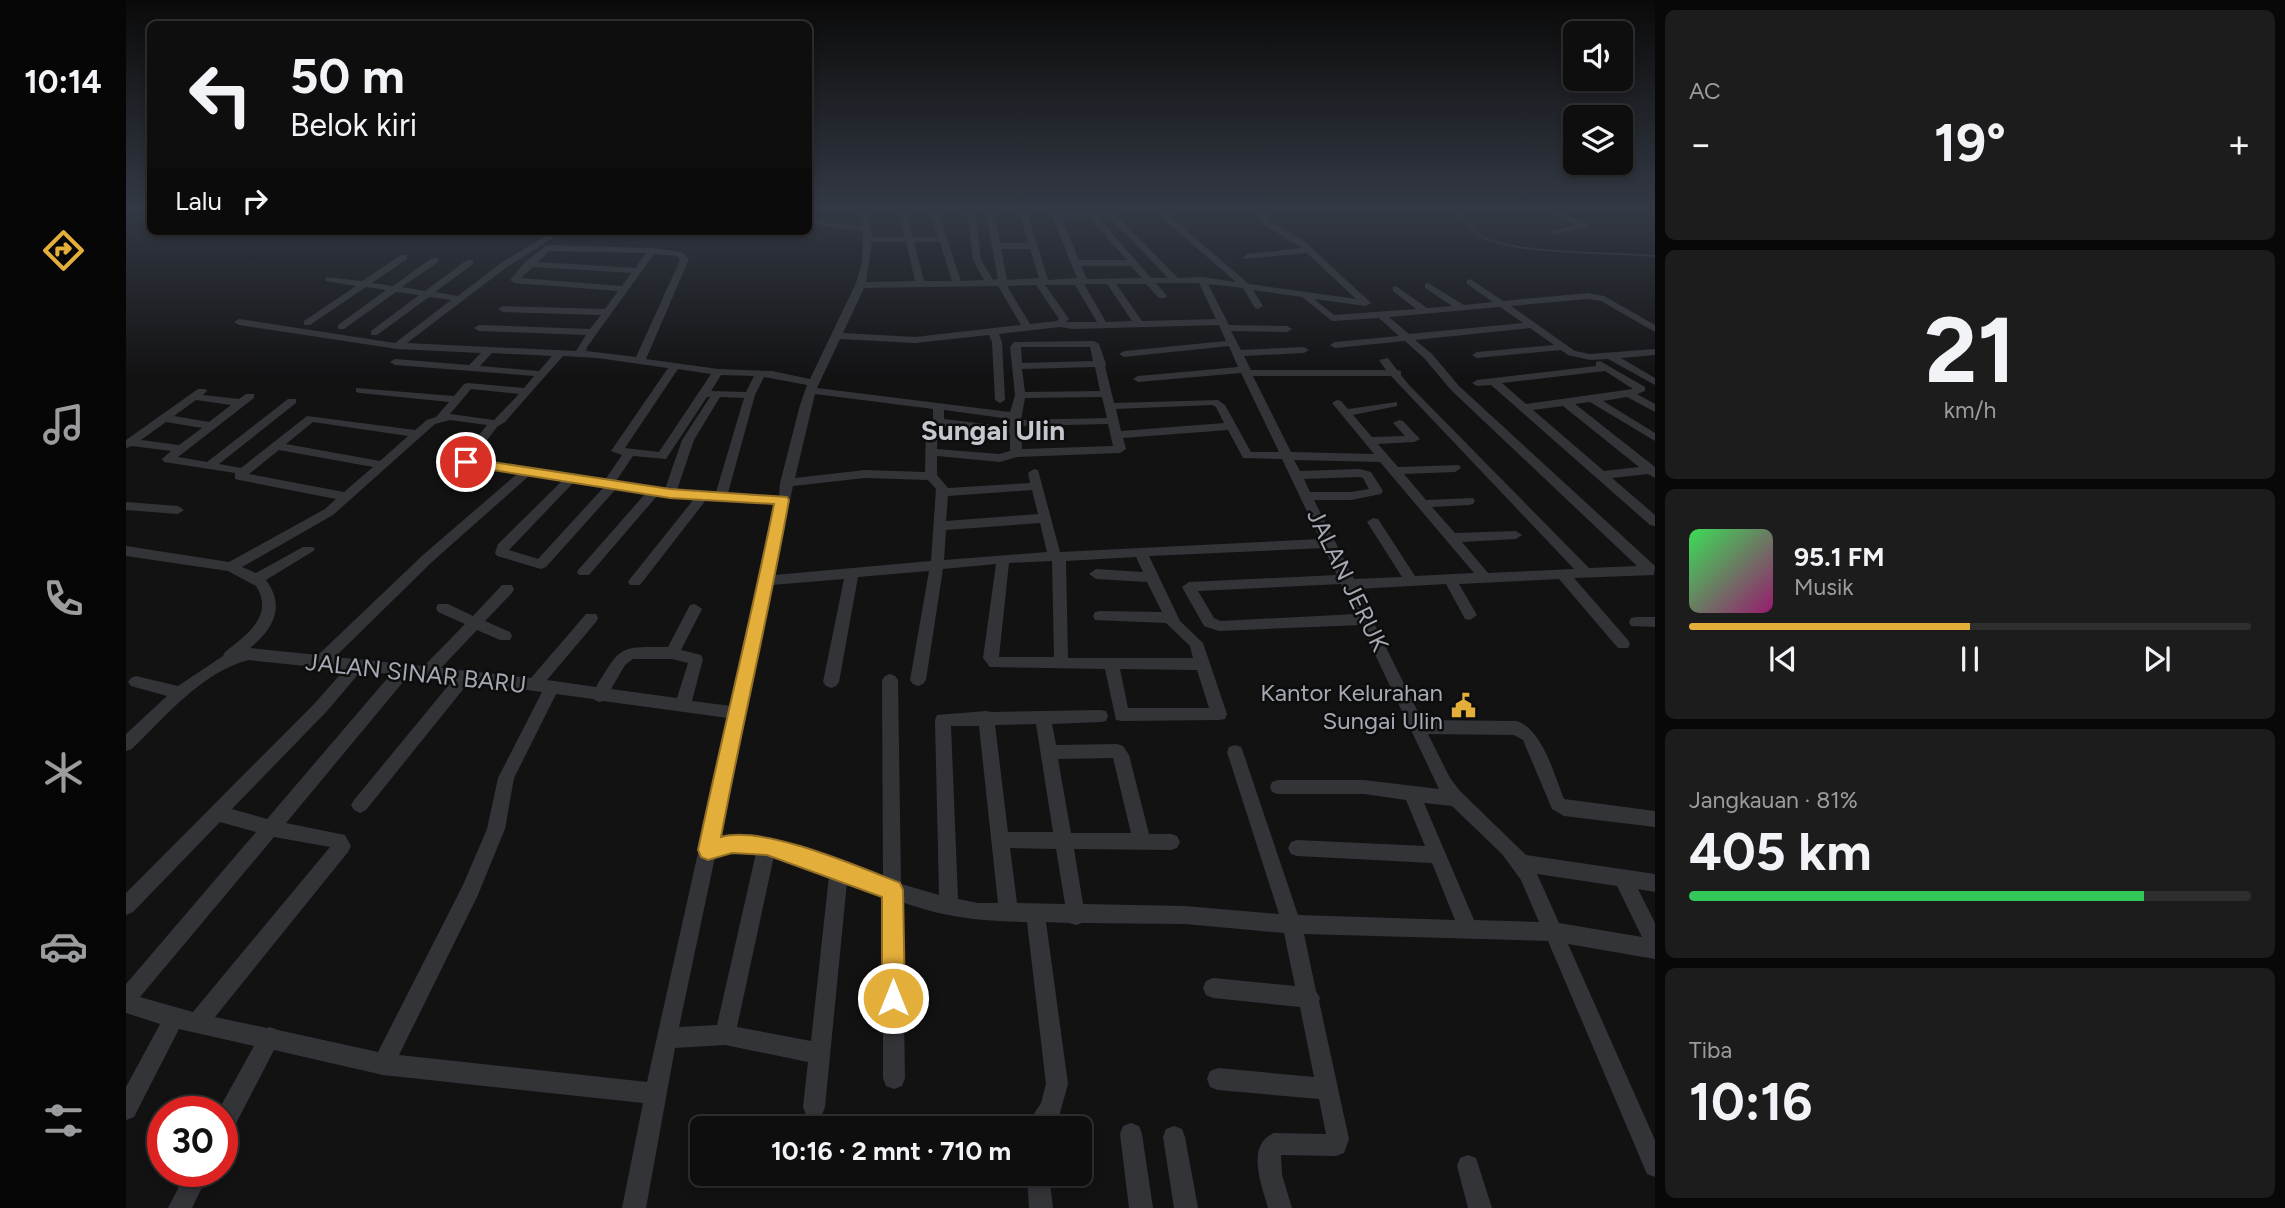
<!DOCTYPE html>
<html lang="id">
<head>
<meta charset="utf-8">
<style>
	body { margin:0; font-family:Figtree,sans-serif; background:#1c1c1c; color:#f1f3f6; height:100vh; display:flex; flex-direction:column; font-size:26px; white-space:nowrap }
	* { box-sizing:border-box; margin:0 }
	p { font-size:23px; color:#9b9c9e }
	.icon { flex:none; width:38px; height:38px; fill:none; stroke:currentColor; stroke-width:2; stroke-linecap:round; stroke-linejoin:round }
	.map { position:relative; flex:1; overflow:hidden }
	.drawer { display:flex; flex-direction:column; gap:10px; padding:10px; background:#080808; width:630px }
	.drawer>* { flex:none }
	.top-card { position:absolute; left:21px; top:21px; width:665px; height:214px; border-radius:10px; box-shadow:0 4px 10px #0003,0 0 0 2px #2e2e2e; background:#0e0e0e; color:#f1f3f6; overflow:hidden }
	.controls { position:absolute; left:1437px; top:21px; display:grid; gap:14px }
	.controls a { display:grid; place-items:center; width:70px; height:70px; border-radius:10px; background:#0e0e0e; box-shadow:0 4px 10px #0003,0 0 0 2px #2e2e2e; font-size:35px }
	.speed { position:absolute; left:21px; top:1096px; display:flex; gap:14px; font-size:35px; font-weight:700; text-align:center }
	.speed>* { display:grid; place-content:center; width:91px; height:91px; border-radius:50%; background:#0e0e0e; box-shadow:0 4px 10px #0003,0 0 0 2px #2e2e2e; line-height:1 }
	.speed .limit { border:10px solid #d22; background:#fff; color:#111 }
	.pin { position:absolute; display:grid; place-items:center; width:60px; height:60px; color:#fff; margin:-30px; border:4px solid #fff; border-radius:50%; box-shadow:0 2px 7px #0007 }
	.me { position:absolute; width:77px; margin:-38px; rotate:0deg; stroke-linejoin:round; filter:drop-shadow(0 0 5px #0008) }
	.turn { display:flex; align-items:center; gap:24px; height:147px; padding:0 28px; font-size:32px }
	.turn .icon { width:91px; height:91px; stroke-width:2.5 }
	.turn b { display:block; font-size:49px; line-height:60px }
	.then { display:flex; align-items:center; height:66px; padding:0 28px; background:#0003; gap:14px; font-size:26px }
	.big { font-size:52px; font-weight:700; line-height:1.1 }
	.drawer .tile { flex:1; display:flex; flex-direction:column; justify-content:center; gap:10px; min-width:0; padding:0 24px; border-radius:10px; background:#1c1c1c }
	.drawer .dial { align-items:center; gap:0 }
	.dial b { font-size:91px; line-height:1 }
	.song { display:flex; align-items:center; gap:21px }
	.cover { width:84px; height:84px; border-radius:10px; background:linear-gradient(135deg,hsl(130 70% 55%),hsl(320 70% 35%)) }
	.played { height:7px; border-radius:4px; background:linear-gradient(90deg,#e3ae3a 50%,#2e2e2e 50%) }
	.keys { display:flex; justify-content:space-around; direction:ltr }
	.heat { display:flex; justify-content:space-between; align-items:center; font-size:38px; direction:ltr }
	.charge { height:10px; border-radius:5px; background:linear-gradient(90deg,#34c759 81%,#2e2e2e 0) }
	.trip { position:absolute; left:564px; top:1116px; width:402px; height:70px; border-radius:10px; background:#0e0e0e; box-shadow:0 4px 10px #0003,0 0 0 2px #2e2e2e; font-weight:700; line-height:70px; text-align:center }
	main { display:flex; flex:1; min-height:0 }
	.dock { display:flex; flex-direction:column; width:126px; justify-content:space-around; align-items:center; background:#060606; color:#9b9c9e }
	.dock .icon { width:49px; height:49px }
	.dock .active { color:#e3ae3a }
	.dock b { font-size:32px; color:#f1f3f6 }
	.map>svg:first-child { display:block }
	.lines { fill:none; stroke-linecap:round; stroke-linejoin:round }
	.stream { stroke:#2c343b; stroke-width:2 }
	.minor { fill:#333438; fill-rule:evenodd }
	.route { fill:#e3ae3a; stroke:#947126; stroke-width:2 }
	.labels { text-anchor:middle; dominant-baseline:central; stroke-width:5; stroke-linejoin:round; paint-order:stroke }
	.street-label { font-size:24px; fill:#a4a9b3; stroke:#0d0d0e }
	.poi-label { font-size:24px; fill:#a4a9b3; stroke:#0d0d0e; text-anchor:end }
	.quarter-label { font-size:28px; font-weight:bold; fill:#c5c7cf; stroke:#0d0d0e }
</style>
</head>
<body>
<main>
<nav class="dock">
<b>10:14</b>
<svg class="icon active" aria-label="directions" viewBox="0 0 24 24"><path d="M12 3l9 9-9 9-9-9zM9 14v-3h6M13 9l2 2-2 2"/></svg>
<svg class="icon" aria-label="music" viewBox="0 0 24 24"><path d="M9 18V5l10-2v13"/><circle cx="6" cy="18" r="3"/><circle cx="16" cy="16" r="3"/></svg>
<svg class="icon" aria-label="phone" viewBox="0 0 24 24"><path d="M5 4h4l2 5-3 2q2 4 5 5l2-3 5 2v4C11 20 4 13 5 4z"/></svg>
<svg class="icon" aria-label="climate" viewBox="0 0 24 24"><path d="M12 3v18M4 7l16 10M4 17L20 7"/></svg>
<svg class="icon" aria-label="car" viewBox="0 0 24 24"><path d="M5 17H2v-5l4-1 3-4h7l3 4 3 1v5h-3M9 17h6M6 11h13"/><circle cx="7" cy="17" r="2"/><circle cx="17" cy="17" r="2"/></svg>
<svg class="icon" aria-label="filters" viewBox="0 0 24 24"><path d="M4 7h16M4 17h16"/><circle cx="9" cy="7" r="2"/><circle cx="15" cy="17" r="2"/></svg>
</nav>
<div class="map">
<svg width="1529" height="1208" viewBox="0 0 1529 1208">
	<rect width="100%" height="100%" fill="#121213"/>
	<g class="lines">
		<path class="stream" d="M1330,209C1337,217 1344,227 1352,234C1378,255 1492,252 1529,256"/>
		<path class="minor" d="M702,209H740L746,237H779L772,209H780L787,237H812L803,209H811L835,281L858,280L847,260L841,209H849L855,260L867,280L872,279L859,209H931L934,215L960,212L957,209H965L1025,278H1042L976,209H984L1052,278L1076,277L1110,282L1026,209H1035L1123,284L1230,299L1181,253L1118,259L1117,257L1121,254L1176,248L1138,225L1129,209H1137L1144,221L1177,240L1245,303L1240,306L1188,299L1208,315L1290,309L1267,291V287L1270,286L1301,308L1326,306L1299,288V284L1302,283L1338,305L1367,302L1341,284V280L1344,279L1377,301L1462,293L1478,296L1529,325V332L1475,301L1462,299L1385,306L1449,351L1464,354L1529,349V355L1495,358L1529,378V385L1482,359L1464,360L1442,355L1435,350L1351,358L1346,355L1351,352L1428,345L1404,328L1289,340L1306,354L1333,386L1529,566L1528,575L1448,578L1502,640L1504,644L1502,648H1492L1433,579L1333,584L1351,615L1344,620L1339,619L1320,584L1231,589L1296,720L1391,721C1417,730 1428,775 1438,799L1529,811V827L1438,816L1426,809L1397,740L1388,735L1302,734L1324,778L1334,791L1400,855L1529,874V892L1512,889L1529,923V959L1442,944L1529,1140V1177L1521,1174L1422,941L1178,934L1190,991L1194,998L1193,1001L1223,1139L1218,1153L1210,1156L1155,1155L1156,1175L1166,1208H1142C1136,1186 1119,1145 1148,1133L1200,1134L1193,1099L1092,1090L1084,1087L1081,1079L1084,1071L1092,1068L1188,1077L1174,1007L1087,998L1080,995L1077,988L1080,981L1087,978L1169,986L1158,933L1059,924L956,923L950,925L943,923L920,922L942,1084L933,1116L923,1129H898L915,1103L920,1084L901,922C855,921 820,918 776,902L779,1078L776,1086L768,1089L760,1086L757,1078V895L721,882L699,1107L696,1115L688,1118L680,1115L677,1107L682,1062L599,1045L549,1048L520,1208H496L517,1103L257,1075L148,1050L104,1135L96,1138V1111H92L128,1046L53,1029L8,1117L0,1120V1087L34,1024L0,1013V984L130,832L94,822L7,912L0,915V893L189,703L218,670L122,660C75,673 40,716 6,749L0,751V734L41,696L5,686L2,682L5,678L10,676L52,686L97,656L99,652C120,635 149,616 130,586L102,571L0,556V546L103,562L199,509L210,499L113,480L109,479V473L38,462L36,459L45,451L6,446L0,448V440L72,389H80L81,391L77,395L113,399L120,394H128V398L52,457L81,462L162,399H170V403L93,464L115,468L181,416L289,430L301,420L310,417L323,402L234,393L230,392V388L328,396L338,384L342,383L398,388L408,376L269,365L264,362L269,359L343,365L355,353L271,349L113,325L108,322L113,319L269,343L325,300L303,297L251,335H245V331L293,295L270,292L218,329H212V325L260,290L240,287L184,325H178V321L230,286L200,281V277L236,281L275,255H281V259L246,283L267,286L306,258H312V262L276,287L299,291L341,260H347V264L309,292L332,296L375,263L428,231H438L381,267L281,343L450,351L460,335L353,331L348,328L353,325L464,329L475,315L377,312L372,309L377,306L479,309L492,291L388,283L384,280L399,262L421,245L526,248L556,252L563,259L520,359L592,369L646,371L684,379L730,283L736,262L737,231L704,227L682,222V217L704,223L736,226L733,214ZM868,214H894L902,243H874ZM902,214H925L951,278L922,280ZM963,217L1001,260H953L936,220ZM746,242H780L789,281L740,282ZM788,242H814L826,281H798ZM875,249H904L913,278L881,280ZM423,251L520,253L509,268L412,262ZM528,254L551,256L554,260L510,357L460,351L461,347ZM955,266H1005L1016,278L961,279ZM407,267L505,273L496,286L395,278ZM1030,283H1073L1090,319L1016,321L990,284H1020L1033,298H1039L1041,296ZM958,284H981L1006,321L980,322ZM1082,284L1117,288L1129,308L1132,309L1137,306L1127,290L1176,297L1206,321L1253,318L1273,336L1209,342L1204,345L1209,348L1279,341L1298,358L1325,390L1511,566L1463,568L1283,385L1275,375V371L1271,370L1262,358L1253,360L1260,370H1125L1118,356L1178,353L1183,350L1178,347L1115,350L1105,331L1161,332L1166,329L1161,326L1103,325ZM910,285L933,319L931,321L904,324L881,286ZM919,285H949L971,322H940L943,319ZM872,286L895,325L789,337L717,333L738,288ZM1374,307L1397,323L1283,334L1263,317ZM1093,325L1100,341L998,351L993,354L998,357L1103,346L1112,367L1012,376L1007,379L1012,382L1115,373L1153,452H1125L1099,405L1092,400L988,403L979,366L980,364L973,344L968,341L888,342L884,347L889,395L884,412L691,388L714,339L789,343L863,335L866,342L869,400L874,403L879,400L876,342L873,334L934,327L946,329ZM964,347L967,361L896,363L895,347ZM366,353L426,356L413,371L354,366ZM437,356L471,358L542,368L485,451L496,455L479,480L347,459L371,427L379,422ZM969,367L974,391L899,392L896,369ZM552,369L585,374L533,452L499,448ZM595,375L628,376L620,392L585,391ZM1127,376H1265L1448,569L1362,573L1336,542L1390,539L1396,535L1390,531L1329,533L1306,507L1343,505L1347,504L1349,501L1347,498L1300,500L1278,474L1329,472L1335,468L1333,465L1272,467L1252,444L1288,442L1294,439L1292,437L1277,421L1273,420L1267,423L1279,436L1246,437L1227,415L1271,406V402L1222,409L1215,401L1211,400L1206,403L1248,454L1165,452ZM638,377L681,385L674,405L654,483L653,496L602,493L629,395ZM345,389L393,394L368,420L324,414ZM689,394L807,409V420L800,425L799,472L739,470L669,478ZM581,397H584L556,440L539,489L490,481L507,456L540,459ZM594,397L618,398L590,492L551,490L568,440ZM976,397L981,418L895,420L899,398ZM70,400L105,405L83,422L48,416ZM1086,405L1090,407L1098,423L995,431L990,409ZM818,410L884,419V427L818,419ZM324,420L361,425L335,458V464L392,473L297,555L192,655L124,648C147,629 160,607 140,580L189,550L187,547H177L130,573L116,567L207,515L309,424ZM40,422L76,428L53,445L15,440ZM187,422L282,436L254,461L160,444ZM982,424L987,446L896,449L895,426ZM814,426L884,434V451L873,454L811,449L812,427ZM1102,430L1117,458L1156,459L1194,539L934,552L912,470L908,469L902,473L904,483L822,488L811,475V456L874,462L891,457L994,453L1000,449L997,438ZM153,450L247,467L218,492L123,474ZM1168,460L1254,462L1348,573L1289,576L1252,519L1247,518L1241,522L1276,577L1228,579L1188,500H1225L1255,494L1257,491L1245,472L1234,469L1174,471ZM404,475L437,480L372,544L369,553L371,556L415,569L420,567L490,489L519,494L453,569L451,572L453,575H463L531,496L568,499L504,579L502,582L504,585H514L580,500L651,504L605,706L566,701L577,659L575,655L555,650L576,609L569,604L564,605L542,647C492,647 496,645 470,687L421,680L470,622L472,618L470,614H460L405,678L315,668L351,630L374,640H384L386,636L384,632L359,621L386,593L388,589L386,585H376L347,616L322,604H312L310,608L312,612L339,624L298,666L209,657L307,561ZM1234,477L1237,478L1243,489L1225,492H1184L1178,479ZM739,478L802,480L810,489L805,561L648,575L667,486ZM448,482L477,488L412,559L383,550ZM906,490L912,514L820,521L822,496ZM914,523L921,552L818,560L820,530ZM1198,548L1211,575L1063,582L1056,587L1078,626L1093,631L1235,625L1313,789L1238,780H1152L1146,782L1144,787L1146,792L1152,794H1238L1280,800L1299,846L1171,840L1165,842L1162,848L1165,854L1171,856L1306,863L1329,920L1172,915L1117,752L1115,747L1109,745L1103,747L1101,752L1153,914L1059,906L957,904L948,849L1045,850L1051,848L1054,842L1051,836L1045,834H1023L1003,755L997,746L991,744L930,745L926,724L974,722L980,721L982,716L980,711L974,710L865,712L860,711L811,715L809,720L813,895L775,884L772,680L769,676L764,674L759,676L756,680L757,877C713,862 636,825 592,839L646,585L718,579L697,682L700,686L705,688L710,686L713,682L732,577L803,571L784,680L787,684L792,686L797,684L800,680L817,569L870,564L857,658L864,667L979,669L990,720L996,721L1093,720L1099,719L1101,714L1077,643L1054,621L1023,556ZM1010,557L1017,572L970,569L963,574L970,579L1021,582L1036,612L974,611L969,612L967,616L969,620L1040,623L1064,646L1067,658H942L940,561ZM926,561L928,657H873L883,563ZM1215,584L1230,614L1094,621L1088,618L1072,591ZM507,659H546L562,663L551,698L485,689L499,665ZM994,669L1071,670L1083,708H1002ZM235,671L265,674L141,819L106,809L201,711ZM282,676L326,681L228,800L225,805L228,810L234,813L240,810L343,682L416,692L372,778L361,829L337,885L252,1052L152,1030L144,1027L141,1028L89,1017L222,852L225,846L219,835L160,823ZM430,694L467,699L473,702L477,701L602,718L521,1082L273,1055L351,897L379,829L388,778ZM910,724L927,832H882L869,725ZM825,726H853L872,903H852L832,899ZM987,758L1005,833H945L932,759ZM1298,803L1326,806L1376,854L1395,880L1413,922L1348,920ZM148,837L204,847L67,1012L14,997ZM884,848L930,849L939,904L891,903ZM606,851L630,853L591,1025L553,1027L589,857ZM648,856L703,876L685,1041L611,1027ZM1411,874L1491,886L1516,937L1433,923Z
			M1419,209H1429L1463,226L1425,235V231L1451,225Z
			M1474,361L1519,387V391L1511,394L1529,404V412L1501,397L1477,401L1529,433V441L1464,402L1449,404L1529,467V478L1522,474L1486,478L1529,515V526L1524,525L1365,385L1351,386L1346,383L1351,380L1470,366V362ZM1479,371L1507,389L1400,404L1376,383ZM1437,406L1513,467L1478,471L1407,410Z
			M0,502L52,506L58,510L52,514L0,510Z
			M1510,617H1529V627L1505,626L1503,622L1505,618Z
			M1005,1123L1013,1126L1016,1134L1027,1208H1003L994,1134L997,1126Z
			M1048,1126L1056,1129L1059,1137L1072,1208H1048L1037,1137L1040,1129Z
			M1342,1155L1350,1158L1366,1208H1342L1331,1166L1334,1158Z
			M61,1171H84L66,1208H42Z
			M901,1174H923L927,1208H903Z"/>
	</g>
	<linearGradient id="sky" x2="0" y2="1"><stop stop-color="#0a0a0a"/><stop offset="0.55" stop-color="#333944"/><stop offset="1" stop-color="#333944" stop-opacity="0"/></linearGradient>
	<rect width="1529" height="378" fill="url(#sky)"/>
	<path class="route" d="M340,458L544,489L661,497L663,500C643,613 616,725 595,837C637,825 731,866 774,883L777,890L779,998L775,1006L767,1009L759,1006L756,998V897L641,855L606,853L582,860L575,857L572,850C596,735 625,620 648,504L544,498L335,465L333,462Z"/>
	<defs>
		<symbol id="civic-bare" viewBox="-9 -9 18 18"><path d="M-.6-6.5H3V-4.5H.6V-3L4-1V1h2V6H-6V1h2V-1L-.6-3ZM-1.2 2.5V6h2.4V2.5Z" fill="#e3ae3a" stroke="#0d0d0e" stroke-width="2.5" paint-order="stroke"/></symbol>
	</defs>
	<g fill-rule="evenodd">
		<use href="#civic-bare" x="1320" y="688" width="35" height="35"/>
	</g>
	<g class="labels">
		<g class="street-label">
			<text transform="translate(1222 580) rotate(64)">JALAN JERUK</text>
			<text transform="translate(290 673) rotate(6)">JALAN SINAR BARU</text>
		</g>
		<g class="poi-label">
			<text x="1317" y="692">Kantor Kelurahan<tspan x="1317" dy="28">Sungai Ulin</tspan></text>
		</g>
		<g class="quarter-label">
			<text x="867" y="430">Sungai Ulin</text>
		</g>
	</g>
</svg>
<div class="controls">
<a><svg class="icon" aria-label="sound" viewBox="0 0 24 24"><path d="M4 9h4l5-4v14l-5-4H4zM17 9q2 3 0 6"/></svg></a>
<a><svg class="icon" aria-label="layers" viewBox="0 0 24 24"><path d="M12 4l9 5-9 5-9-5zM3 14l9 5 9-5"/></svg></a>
</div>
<div class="speed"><div class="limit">30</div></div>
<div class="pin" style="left:340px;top:462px;background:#d93025"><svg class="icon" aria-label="arrive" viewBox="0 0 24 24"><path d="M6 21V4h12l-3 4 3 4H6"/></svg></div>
<svg class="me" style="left:767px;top:998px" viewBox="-20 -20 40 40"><circle r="17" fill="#e3ae3a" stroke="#fff" stroke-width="3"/><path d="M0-11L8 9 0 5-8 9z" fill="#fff"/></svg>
<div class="trip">10:16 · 2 mnt · 710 m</div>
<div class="top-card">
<div class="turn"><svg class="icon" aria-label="left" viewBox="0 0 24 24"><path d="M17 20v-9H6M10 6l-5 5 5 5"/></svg><div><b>50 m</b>Belok kiri</div></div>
<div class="then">Lalu<svg class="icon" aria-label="right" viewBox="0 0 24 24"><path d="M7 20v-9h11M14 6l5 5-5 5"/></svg></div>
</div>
</div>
<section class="drawer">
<div class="tile"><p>AC</p>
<div class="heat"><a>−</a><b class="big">19°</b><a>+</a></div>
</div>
<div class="tile dial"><b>21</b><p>km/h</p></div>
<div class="tile">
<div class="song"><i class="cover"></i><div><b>95.1 FM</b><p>Musik</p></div></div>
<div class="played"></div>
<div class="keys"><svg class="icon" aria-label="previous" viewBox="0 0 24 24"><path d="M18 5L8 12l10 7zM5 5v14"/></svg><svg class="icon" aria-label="pause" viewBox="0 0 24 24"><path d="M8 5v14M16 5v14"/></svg><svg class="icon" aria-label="next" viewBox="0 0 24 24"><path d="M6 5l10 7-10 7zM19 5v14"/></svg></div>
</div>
<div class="tile"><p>Jangkauan · 81%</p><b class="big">405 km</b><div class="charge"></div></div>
<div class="tile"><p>Tiba</p><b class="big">10:16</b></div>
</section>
</main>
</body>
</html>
